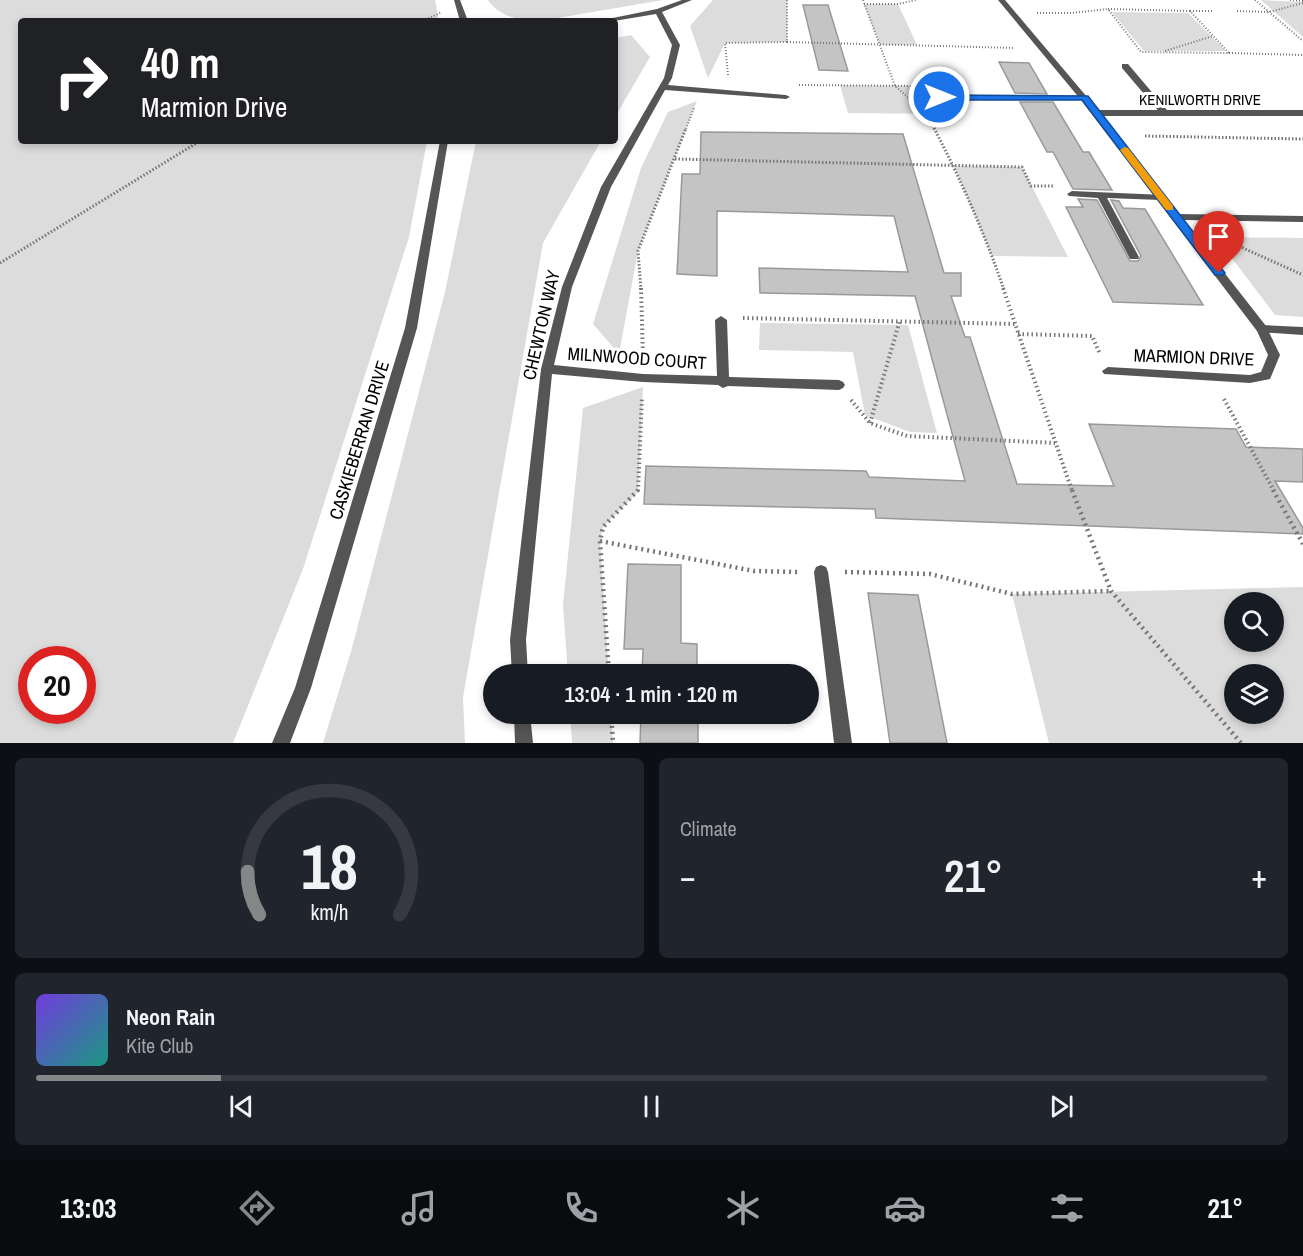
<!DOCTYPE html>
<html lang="en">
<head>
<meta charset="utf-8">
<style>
	body { margin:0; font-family:"Archivo Narrow",sans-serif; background:#20242c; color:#f1f3f6; height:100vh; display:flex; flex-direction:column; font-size:22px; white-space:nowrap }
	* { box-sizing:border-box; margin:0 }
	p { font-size:20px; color:#9ea1a6 }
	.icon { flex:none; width:33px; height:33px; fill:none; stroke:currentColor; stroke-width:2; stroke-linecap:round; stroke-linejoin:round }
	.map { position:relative; height:743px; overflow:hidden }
	.side { display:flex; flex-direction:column; gap:15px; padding:15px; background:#0d0f14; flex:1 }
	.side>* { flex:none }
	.banner { position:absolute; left:18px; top:18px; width:600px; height:126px; border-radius:6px; box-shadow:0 3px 9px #0003; background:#202124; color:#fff; overflow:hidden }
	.tools { position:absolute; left:1224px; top:592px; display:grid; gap:12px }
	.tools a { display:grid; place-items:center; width:60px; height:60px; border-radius:50%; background:#171b24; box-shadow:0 3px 9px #0003; font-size:30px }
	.speed { position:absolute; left:18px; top:646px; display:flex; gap:12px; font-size:30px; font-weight:700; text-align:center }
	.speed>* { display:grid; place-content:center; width:78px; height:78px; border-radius:50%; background:#171b24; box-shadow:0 3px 9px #0003; line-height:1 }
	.speed .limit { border:9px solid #d22; background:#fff; color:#111 }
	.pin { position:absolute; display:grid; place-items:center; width:51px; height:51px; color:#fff; margin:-62px -26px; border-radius:50% 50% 50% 0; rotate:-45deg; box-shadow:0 0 6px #0007 }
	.pin .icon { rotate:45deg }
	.me { position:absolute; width:66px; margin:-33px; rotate:90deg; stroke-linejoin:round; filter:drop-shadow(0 0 4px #0008) }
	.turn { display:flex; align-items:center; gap:21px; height:126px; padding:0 24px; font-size:27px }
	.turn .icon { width:78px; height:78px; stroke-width:2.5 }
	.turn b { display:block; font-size:42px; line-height:51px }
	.big { font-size:45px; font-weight:600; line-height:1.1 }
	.side .widget { flex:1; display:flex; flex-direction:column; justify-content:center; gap:9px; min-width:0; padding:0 21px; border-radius:9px; background:#20242c }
	.side .dial { align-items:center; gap:0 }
	.dial svg { height:156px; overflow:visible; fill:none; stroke:#363941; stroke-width:7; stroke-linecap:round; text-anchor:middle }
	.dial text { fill:#f1f3f6; stroke:none }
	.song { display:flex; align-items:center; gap:18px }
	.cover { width:72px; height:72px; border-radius:9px; background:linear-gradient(135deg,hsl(260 70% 55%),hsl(170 70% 35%)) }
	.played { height:6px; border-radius:3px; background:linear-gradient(90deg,#858687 15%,#363941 15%) }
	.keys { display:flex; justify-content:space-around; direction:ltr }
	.heat { display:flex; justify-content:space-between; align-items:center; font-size:33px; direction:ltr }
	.side .tiles { flex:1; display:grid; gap:15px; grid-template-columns:1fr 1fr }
	.widget:last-child { grid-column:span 2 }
	.trip { position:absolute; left:483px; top:664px; width:336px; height:60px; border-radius:30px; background:#171b24; box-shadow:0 3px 9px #0003; font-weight:600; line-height:60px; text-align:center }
	.tab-bar { display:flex; height:96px; justify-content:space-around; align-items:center; background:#090b0e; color:#9ea1a6 }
	.tab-bar .icon { width:42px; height:42px }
	.tab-bar .current { color:#858687 }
	.tab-bar b { font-size:27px; color:#f1f3f6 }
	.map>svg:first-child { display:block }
	.green { fill:#dcdcdc; fill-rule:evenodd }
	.building { fill:#c4c4c4; stroke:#999; stroke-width:1.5 }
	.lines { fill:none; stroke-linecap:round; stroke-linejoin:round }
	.path-far3 { stroke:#777; stroke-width:2; stroke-dasharray:1 2; stroke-linecap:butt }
	.path-far2 { stroke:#777; stroke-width:3; stroke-dasharray:1.5 2; stroke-linecap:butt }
	.path-far1 { stroke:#777; stroke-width:4; stroke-dasharray:1.5 3; stroke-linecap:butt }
	.path { stroke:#777; stroke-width:4.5; stroke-dasharray:2 4; stroke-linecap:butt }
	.service { fill:#555; fill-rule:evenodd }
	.minor { fill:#555; fill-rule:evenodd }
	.tertiary { fill:#555; fill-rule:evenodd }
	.route { fill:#1a73e8; stroke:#114b97; stroke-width:1.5 }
	.slow { fill:#f59e0b }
	.labels { text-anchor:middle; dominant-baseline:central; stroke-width:6; stroke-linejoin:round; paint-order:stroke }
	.far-street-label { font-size:15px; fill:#000; stroke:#fff }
	.street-label { font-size:18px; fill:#000; stroke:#fff }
</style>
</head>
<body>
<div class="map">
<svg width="1303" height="743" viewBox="0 0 1303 743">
	<rect width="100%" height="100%" fill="#fff"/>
	<path class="green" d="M0,0H435L439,21H21V141H427L409,237L303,569L233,743H0ZM32,660H82V711H32Z
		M488,0H663L540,21C521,21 499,17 488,0Z
		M713,0H787V42L725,43L708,78L690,26Z
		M1261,0L1303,2V37Z
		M864,4H898L917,45H880Z
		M1112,12L1188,13L1226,51H1144Z
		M631,35L650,57L615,117V38Z
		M840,85L934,86L946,114L848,113Z
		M697,101L638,251L619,354L593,324L641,168L668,112Z
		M476,141H601L543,243L463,697L465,743H323L352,648L445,292Z
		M954,166L1022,167L1068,257L992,256Z
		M1216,237L1303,238V317L1275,315Z
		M760,323L908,325L937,433L910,432L865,415L853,352L759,350Z
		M643,387L638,492L603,527L600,541L609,675H568L563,605L583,408Z
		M1303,587V743H1049L1012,594ZM1234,603H1274V642H1234ZM1234,675H1274V714H1234Z
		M570,714H611L613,743H572Z"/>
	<path class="building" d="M803,5H828L848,71L819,70Z
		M999,62L1029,63L1047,94L1015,93Z
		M1020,102H1053L1083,152H1089L1112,190L1073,189L1053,152H1047Z
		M701,132L903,134L944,273H961V296H951L965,337H970L1017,484L1114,486L1089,424L1236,429L1246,447L1303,449V482L1275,481L1303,528V534L876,518L875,509L644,504L646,466L866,471L869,477L965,481L915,296L760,293L759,268L908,272L894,216L717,211V276L677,274L682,174H700Z
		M1078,199L1097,200L1130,261H1138L1141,256L1111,200L1119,201L1123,208L1145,209L1203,305L1113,302L1066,207H1083Z
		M628,564L681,565V643L697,644V675H642L643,649H624Z
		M868,593L918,595L947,743H890Z
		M641,714H698V743H640Z"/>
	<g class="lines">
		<path class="path-far3" d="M863,0L895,86L926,113L934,129
			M1255,0L1303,41
			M1290,0L1303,1
			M864,4H898L916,0
			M1108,9L1190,11L1229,53L1141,52Z
			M1190,11H1213
			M1237,11L1269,12L1303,3
			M1037,13H1071L1108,9
			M423,21L442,12
			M787,42L1015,48
			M1165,51L1213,36
			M1229,53L1303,55
			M728,75L725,43L787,42V0
			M799,85L921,86
			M686,129L694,108"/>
		<path class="path-far2" d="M934,128C961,180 985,234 1004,290
			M1145,136L1303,139
			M675,159L1022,167L1031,186H1055
			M1223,239L1303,275
			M0,263L200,141
			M641,290L638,251L686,128"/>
		<path class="path-far1" d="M641,288L643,357
			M1003,288L1072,491
			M743,318L1015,324
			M1018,334L1092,336L1100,354
			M1224,399L1274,491
			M851,400L870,423L907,436L1055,443
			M870,423L900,320
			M638,491L642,397"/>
		<path class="path" d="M1072,490L1111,591L1241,743
			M1273,490L1303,544
			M600,541L754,571L798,572
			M845,572L930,574L1012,594L1111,591
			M609,675L600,541L603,527L638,490
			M611,714L613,743"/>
		<path class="service" d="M1122,64H1128L1167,110V114H1161L1122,68Z
			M936,95L1084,96L1088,98L1084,100L939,99L935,97Z
			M1072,191L1164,195V199L1161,200L1107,198L1139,257L1138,259H1130L1129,257L1098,198L1069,196L1067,194Z
			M1262,325L1303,327V335L1258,332L1256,329Z"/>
		<path class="minor" d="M682,0H692L662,12L680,45L672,78L668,85L786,95L790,97L786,99L665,90L611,187L572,287L554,365L643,374L717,376L715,320L721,316L727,320L729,377L839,380L843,382L845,385L843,388L839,390L728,386L723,388L718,385L643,382L552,374L526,640L528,675H512L510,640L541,369L562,287L601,187L664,78L672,45L656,14L614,21H598L657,9Z
			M998,0H1005L1098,110H1303V116H1102L1179,214L1303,216V222L1183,220L1266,326L1280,355L1270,379L1250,383L1104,374L1102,371L1108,367L1250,375L1261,372L1268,355L1257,331L1081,100Z
			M821,565L826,567L828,572L852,743H834L814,572L816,567Z
			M514,714H530L533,743H515Z"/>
		<path class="tertiary" d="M454,0H460L468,21H460Z
			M440,141H448L417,328L311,688L290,743H272L295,688L405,328Z"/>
	</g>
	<path class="route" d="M935,95L1088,96L1225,273L1223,275H1215L1082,100H939L935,99Z"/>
	<path class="slow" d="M1125,147L1128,148L1173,206V210H1166L1120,150Z"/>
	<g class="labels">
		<g class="far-street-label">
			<text x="1200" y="99">KENILWORTH DRIVE</text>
		</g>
		<g class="street-label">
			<text transform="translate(541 325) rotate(-77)">CHEWTON WAY</text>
			<text transform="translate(1194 357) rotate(2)">MARMION DRIVE</text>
			<text transform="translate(637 358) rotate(4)">MILNWOOD COURT</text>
			<text transform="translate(359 440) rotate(-73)">CASKIEBERRAN DRIVE</text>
		</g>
	</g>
</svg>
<div class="tools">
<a><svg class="icon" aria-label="search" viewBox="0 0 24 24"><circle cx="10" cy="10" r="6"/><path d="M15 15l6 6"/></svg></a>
<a><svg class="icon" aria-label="layers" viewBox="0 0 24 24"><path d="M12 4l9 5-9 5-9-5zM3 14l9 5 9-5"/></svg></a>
</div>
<div class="speed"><div class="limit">20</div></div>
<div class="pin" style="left:1219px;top:273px;background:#d93025"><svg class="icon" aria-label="arrive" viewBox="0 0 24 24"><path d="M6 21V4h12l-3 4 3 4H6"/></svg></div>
<svg class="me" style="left:939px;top:97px" viewBox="-20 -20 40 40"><circle r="17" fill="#1a73e8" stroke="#fff" stroke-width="3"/><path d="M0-11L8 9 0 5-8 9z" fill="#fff"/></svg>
<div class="trip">13:04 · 1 min · 120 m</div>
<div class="banner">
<div class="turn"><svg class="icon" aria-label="right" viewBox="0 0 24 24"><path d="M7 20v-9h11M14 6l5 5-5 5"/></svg><div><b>40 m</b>Marmion Drive</div></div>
</div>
</div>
<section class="side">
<div class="tiles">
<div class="widget dial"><svg viewBox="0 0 100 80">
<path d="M14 69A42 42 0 1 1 86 69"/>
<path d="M14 69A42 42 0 0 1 8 47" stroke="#858687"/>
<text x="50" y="56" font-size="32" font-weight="700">18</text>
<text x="50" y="72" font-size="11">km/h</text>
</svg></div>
<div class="widget"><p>Climate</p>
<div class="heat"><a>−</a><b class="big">21°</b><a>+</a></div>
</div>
<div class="widget">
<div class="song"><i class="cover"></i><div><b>Neon Rain</b><p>Kite Club</p></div></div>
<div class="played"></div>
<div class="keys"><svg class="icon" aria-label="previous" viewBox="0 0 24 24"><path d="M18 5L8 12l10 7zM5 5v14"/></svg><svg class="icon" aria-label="pause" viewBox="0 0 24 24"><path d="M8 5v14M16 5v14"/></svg><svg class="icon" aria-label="next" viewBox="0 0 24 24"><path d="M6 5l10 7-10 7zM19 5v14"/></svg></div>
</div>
</div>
</section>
<nav class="tab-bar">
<b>13:03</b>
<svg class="icon current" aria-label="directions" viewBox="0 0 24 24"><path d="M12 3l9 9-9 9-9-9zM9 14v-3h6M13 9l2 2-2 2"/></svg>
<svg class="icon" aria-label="music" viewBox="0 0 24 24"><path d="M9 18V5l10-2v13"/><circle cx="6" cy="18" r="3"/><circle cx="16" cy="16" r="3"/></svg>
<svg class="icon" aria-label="phone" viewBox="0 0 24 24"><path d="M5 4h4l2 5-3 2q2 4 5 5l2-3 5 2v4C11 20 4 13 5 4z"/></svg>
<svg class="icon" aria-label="climate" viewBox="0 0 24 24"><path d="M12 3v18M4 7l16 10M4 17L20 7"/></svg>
<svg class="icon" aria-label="car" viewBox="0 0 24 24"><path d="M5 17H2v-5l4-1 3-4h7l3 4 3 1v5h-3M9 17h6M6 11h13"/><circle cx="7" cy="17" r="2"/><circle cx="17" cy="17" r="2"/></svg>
<svg class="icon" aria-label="filters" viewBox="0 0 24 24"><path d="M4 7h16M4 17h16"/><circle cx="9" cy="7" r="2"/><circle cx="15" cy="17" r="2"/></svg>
<b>21°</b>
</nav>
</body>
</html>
